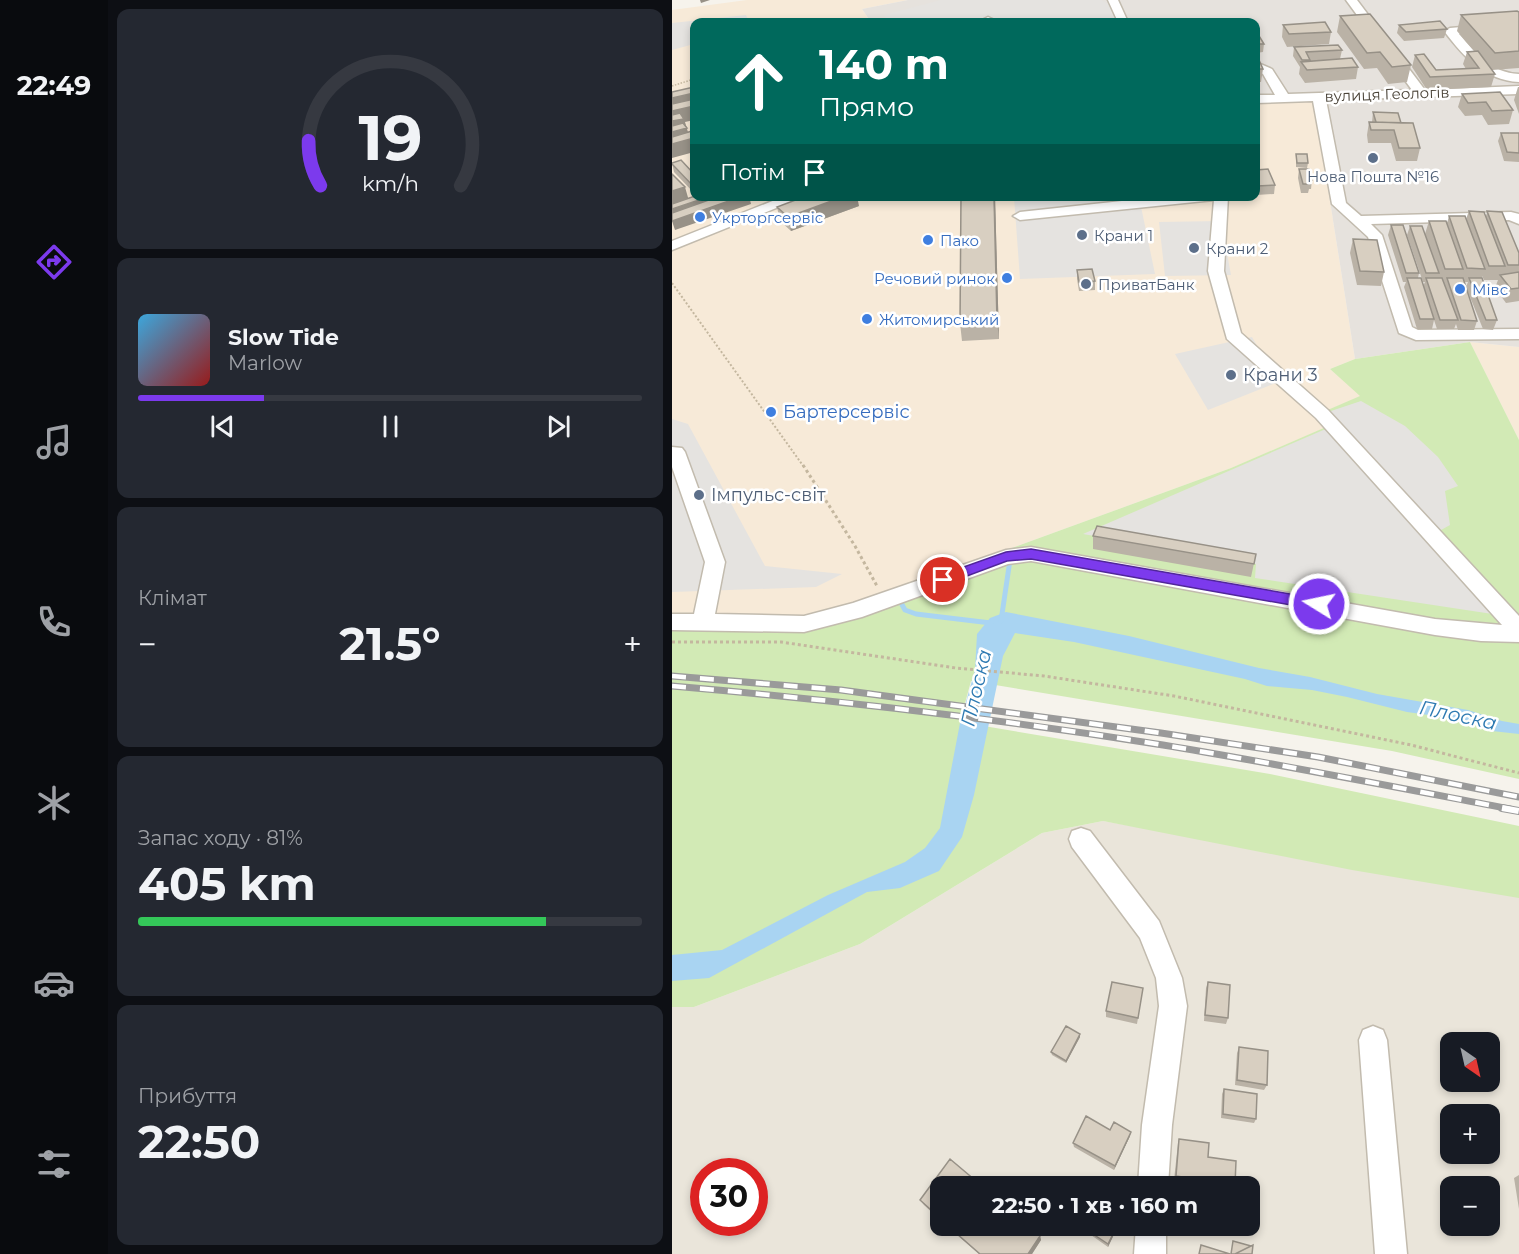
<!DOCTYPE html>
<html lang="uk">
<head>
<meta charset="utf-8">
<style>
	body { margin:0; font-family:Montserrat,sans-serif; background:#242831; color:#f1f3f6; height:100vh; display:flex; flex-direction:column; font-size:22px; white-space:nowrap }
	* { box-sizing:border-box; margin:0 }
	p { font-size:20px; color:#9ea1a6 }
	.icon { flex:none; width:33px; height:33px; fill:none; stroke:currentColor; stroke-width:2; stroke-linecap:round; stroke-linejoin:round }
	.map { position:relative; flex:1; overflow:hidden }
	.panel { display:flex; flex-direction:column; gap:9px; padding:9px; background:#0d0f14; width:564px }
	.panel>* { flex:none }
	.hud { position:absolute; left:18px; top:18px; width:570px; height:183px; border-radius:12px; box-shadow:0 3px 9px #0003; background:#00695c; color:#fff; overflow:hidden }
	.needle { width:39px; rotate:146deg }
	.tools { position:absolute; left:768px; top:1032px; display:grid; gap:12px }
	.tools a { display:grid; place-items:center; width:60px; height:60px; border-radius:12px; background:#171b24; box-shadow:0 3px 9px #0003; font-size:30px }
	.speed { position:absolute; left:18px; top:1158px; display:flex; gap:12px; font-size:30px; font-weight:700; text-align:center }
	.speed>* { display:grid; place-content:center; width:78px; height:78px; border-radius:50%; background:#171b24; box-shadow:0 3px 9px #0003; line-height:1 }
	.speed .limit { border:9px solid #d22; background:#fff; color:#111 }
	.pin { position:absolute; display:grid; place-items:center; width:51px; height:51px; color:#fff; margin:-26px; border:3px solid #fff; border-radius:50%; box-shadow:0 2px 6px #0007 }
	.me { position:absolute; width:66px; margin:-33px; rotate:280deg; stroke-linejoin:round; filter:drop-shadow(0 0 4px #0008) }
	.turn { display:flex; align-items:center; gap:21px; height:126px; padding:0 30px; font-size:27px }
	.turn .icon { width:78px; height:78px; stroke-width:2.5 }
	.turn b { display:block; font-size:42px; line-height:51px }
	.then { display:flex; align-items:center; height:57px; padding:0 30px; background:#0003; gap:12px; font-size:22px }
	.big { font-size:45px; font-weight:700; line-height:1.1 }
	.panel .tile { flex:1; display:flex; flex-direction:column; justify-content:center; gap:9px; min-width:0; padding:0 21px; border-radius:12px; background:#242831 }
	.panel .dial { align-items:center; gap:0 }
	.dial svg { height:156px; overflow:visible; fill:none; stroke:#363941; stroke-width:7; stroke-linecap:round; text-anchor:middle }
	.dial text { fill:#f1f3f6; stroke:none }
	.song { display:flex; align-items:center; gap:18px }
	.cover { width:72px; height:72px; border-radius:9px; background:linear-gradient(135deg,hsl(200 70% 55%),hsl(0 70% 35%)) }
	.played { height:6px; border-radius:3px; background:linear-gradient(90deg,#7c3aed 25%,#363941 25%) }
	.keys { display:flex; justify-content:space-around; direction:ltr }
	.heat { display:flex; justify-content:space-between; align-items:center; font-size:33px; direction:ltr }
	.charge { height:9px; border-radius:4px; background:linear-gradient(90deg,#34c759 81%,#363941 0) }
	.trip { position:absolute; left:258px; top:1176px; width:330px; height:60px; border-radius:12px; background:#171b24; box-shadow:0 3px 9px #0003; font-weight:700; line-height:60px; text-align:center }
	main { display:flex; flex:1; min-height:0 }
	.menu { display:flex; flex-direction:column; width:108px; justify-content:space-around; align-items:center; background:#090b0e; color:#9ea1a6 }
	.menu .icon { width:42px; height:42px }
	.menu .selected { color:#7c3aed }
	.menu b { font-size:27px; color:#f1f3f6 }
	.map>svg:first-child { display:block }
	.residential { fill:#eae5da; fill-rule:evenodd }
	.commercial { fill:#f7ead8 }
	.industrial { fill:#e6e2dd }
	.green { fill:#d2eab5 }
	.parking { fill:#e5e3e0 }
	.water { fill:#a9d4f2 }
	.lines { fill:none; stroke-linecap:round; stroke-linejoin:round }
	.stream { stroke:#a9d4f2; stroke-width:5 }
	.minor-casing { stroke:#c2bbae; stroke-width:3 }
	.path-far2 { stroke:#c4b79f; stroke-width:1.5; stroke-dasharray:1.5 1.5; stroke-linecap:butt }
	.path-far1 { stroke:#c4b79f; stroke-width:2; stroke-dasharray:2 2; stroke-linecap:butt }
	.path { stroke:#c4b79f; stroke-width:3; stroke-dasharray:3 3; stroke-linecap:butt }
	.minor { fill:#fff; fill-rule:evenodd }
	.rail-far1-casing { stroke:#9a9a9a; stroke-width:7 }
	.rail-casing { stroke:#9a9a9a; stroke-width:8 }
	.rail-far1 { stroke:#fff; stroke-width:4.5; stroke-dasharray:14; stroke-linecap:butt }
	.rail { stroke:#fff; stroke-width:6; stroke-dasharray:17; stroke-linecap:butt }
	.wall { fill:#bab2a6 }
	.shaded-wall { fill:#979187 }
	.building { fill:#d8cfc1; stroke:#979187; stroke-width:1.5 }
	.route { fill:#7c3aed; stroke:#51269a; stroke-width:1.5 }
	.service-dot { fill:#5c6f8a; stroke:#fff; stroke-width:2 }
	.shop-dot { fill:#3f7fe0; stroke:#fff; stroke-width:2 }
	.labels { text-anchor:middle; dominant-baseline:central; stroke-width:5; stroke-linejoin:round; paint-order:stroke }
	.far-street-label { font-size:15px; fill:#4b4439; stroke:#fff }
	.far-service-label { font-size:15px; fill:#4e5e75; stroke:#fff; text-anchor:start }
	.far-shop-label { font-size:15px; fill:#366cbe; stroke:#fff; text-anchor:start }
	.service-label { font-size:18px; fill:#4e5e75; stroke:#fff; text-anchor:start }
	.shop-label { font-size:18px; fill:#366cbe; stroke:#fff; text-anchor:start }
	.water-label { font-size:20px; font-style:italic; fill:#2e7ab2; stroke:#fff }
</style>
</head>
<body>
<main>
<nav class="menu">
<b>22:49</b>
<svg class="icon selected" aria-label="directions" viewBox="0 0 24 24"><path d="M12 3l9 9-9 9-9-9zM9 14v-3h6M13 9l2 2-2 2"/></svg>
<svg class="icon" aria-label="music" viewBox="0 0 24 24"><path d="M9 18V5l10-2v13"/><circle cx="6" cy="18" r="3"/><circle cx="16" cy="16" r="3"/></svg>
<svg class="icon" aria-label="phone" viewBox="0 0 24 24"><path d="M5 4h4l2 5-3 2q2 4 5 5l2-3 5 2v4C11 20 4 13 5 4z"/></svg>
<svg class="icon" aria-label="climate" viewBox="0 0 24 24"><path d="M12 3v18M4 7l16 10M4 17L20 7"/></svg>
<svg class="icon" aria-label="car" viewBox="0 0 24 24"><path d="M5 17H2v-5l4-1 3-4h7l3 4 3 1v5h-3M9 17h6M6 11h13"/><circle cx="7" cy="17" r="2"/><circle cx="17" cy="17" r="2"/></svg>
<svg class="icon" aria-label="filters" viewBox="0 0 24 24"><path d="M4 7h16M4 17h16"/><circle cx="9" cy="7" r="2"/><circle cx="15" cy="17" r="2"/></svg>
</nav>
<section class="panel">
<div class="tile dial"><svg viewBox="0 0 100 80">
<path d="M14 69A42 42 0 1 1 86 69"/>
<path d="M14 69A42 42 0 0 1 8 46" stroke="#7c3aed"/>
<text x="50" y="56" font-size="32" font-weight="700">19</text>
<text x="50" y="72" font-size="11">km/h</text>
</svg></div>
<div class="tile">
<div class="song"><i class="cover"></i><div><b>Slow Tide</b><p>Marlow</p></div></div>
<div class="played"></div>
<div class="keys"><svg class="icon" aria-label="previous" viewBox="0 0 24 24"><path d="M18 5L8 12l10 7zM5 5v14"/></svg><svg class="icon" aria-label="pause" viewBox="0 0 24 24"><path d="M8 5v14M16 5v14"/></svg><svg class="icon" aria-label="next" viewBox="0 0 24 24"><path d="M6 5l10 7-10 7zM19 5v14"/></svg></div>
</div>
<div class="tile"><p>Клімат</p>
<div class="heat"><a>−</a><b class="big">21.5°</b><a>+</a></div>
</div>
<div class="tile"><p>Запас ходу · 81%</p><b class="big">405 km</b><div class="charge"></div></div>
<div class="tile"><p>Прибуття</p><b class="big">22:50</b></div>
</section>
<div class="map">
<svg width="847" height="1254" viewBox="0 0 847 1254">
	<rect width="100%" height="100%" fill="#f6f3ec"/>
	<path class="residential" d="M431,821L847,895V1254H0V1007H22L188,944L370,833ZM778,1042H818V1082H778ZM778,1114H818V1154H778ZM32,1172H82V1222H32ZM268,1186H578V1226H268ZM778,1186H818V1226H778Z"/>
	<path class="commercial" d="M75,0H236L190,9L199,22H22V196H584V102L642,100L683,359L658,369L689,396L645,415L655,427L559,468L181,606L133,618L0,616V10Z
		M798,342L847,347V440Z"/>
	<path class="industrial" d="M236,0H847V347L798,342L683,359L642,100L584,102V22H199L190,9Z"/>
	<path class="green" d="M798,342L847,440V779L720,751L299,681L288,722L598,774L847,826V898L680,870L431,821L370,833L188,944L22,1007H0V622L132,624L559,468L654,427L644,415L688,396L658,369L683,359Z"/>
	<path class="parking" d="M269,0H429L436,4L445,21L216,22L212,15Z
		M74,15L77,22H22V44L0,50V23Z
		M342,197H467L483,274L348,279Z
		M549,221L559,275L493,276L487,222Z
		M580,337L606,382L536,410L503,354Z
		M689,401L733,426L766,457L786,486L773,491L778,525L769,530L650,414Z
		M0,419L16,424L93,566L170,574L144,587L0,592Z
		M656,428L827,615L583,578L584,564L411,534Z"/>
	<path class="water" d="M334,612L457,636L587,668L638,677L705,694L796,710L830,721L847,724V734L820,731L799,721L735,712L675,697L640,690L595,686L573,679L402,642L343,633L331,656L302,795L290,837L267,871L228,888L195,892L37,978L0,981V955L50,950L156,895L233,862L253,848L268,828L288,723L303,670L305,634L318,618Z"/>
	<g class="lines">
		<path class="stream" d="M228,601L233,610L244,614L319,623
			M329,621L338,560"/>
		<defs>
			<path id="minor" d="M436,0H446L456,22H446Z
				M674,0H685L753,90L847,86V94L654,100L674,203L689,216L839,212L847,214V224L837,220L699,224L710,235L740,327L746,330L847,329V339L744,340L727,333L696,237L660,204L641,101L584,103V95H603L591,74L584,70V62L600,69L616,94L740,90Z
				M316,17L327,22H312L310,20Z
				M847,22V28L787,34C804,53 819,73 847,74V82C812,80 792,57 772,31L778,28Z
				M113,196H134L0,250V241Z
				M496,196H556L552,271L569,333L656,410L847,616V642L809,641L763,635L359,561L336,564L190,617L132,632L0,630V614H22L33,562L0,467V447L10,448L13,452L53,562L43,614L132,616L181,603L334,550L359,547L763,619L830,625L644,418L555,339L536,271L542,200L348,220L341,216L348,212Z
				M409,828L418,831L487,921L510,978L515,1006L500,1125L496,1186H466L470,1125L487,1006L484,978L468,938L400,847L397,839L400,831Z
				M701,1026L711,1030L715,1040L735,1254H703L687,1040L691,1030Z
				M464,1226H494V1254H462Z"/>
		</defs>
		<use href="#minor" class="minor-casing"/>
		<path class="path-far2" d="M0,86L22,79"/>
		<path class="path-far1" d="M0,283L132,467"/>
		<path class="path" d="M131,465L183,546L205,586
			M0,642H109L284,668L372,676L502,696L739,745L847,773"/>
		<use href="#minor" class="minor"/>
		<defs>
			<path id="rail-far1" d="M0,676L169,690L489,733L646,757L847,797
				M0,686C164,700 328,719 491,745C607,764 723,787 838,809"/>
			<path id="rail" d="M830,808L847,811"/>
		</defs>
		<use href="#rail-far1" class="rail-far1-casing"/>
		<use href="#rail" class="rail-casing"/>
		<use href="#rail-far1" class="rail-far1"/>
		<use href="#rail" class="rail"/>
	</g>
	<path class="wall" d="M847,12V68L820,70L823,74L819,87L755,90L740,67L743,55L764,70L794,69L791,64L795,52L802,51L785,31L789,15Z
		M668,16L739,65L735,82L716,84L705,68L692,69L665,32Z
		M611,25L659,32L657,44L615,47L610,37Z
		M727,25L775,29L772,38L732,41L725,33Z
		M584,31L592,44L591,52L584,53Z
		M622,47L670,50L668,59L686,67L684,79L633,83L627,74L628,67L621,56Z
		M584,60L591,69L589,82H584Z
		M846,87H847V114L842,100Z
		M790,94L841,110L837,124L816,125L810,115L793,116L786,107Z
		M701,112L729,123L748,148L745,161H724L719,143H696L695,135L697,122H700Z
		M829,133H847V162L832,161L826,141Z
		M624,154L636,163L635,168L624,167Z
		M0,163L22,174V193L2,172Z
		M627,169L640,180L639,189H637L636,193H629L626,178Z
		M584,170L603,185L602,194L584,195Z
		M289,196H323L327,339L290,341L288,323Z
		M187,206L119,231L108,221L105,207Z
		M797,211L814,216L815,211L847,253V301L834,303L823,288L826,280H812L810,276V278L825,320L821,330L811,329L794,287L796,282H792L805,321L802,330H786L784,324L782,329H765L762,320L760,329H745L732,287L734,282H731L716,235L719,225L747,273L746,278L751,286L753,282H751L735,235L738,226L753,234L757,221L775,223L777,216L794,219Z
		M681,239L712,272L709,286L685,285L678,253Z
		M405,270L423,281V290L407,291L405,279Z
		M421,536L584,554L579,577L421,549Z
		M536,982L556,1018L554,1024L532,1021L534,988Z
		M471,988L465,1024L434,1017V1011Z
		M408,1034V1037L394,1063L380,1055L379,1052Z
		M567,1047L595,1085L592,1090L563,1085L565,1053Z
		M552,1089L584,1119L582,1123L549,1118L550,1094Z
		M438,1130L458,1136L442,1170L402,1147L401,1143Z
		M507,1139L536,1157L563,1185L562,1186H545L502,1180L506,1143Z
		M847,1175V1209L842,1178Z
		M268,1186V1220L252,1205L248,1200Z
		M275,1226H356L368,1236L369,1240L360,1254H307Z
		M408,1226H446L436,1247L409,1228Z"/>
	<path class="shaded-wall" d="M28,0H38L29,3Z
		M22,93V120L13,122L18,139L22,138V152L0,158V98Z
		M13,187L17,201L0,206V191Z
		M39,196H68L0,220V209Z
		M71,196H77L79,204L3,230L0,221Z
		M173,196H185L187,206L119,231L116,217Z
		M322,196H323L327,339L325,321Z
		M408,1034V1037L394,1063V1061Z
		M459,1132L458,1136L442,1170L443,1166Z
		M445,1226H446L436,1247V1244Z
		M368,1236L369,1240L360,1254H356Z"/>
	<path class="building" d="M845,11L847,12V51L823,53L789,15Z
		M698,14L739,65L720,67L708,52L695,53L668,16Z
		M433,20L434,22H412L411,21Z
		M768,21L775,29L734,32L727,25Z
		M653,22L659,32L617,34L611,25Z
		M584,31L592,44H584Z
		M666,45L670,50L634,52L638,60H630L622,47Z
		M806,51L823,74L758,77L743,55L752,54L764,70L807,68L795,52Z
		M680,58L686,67L635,70L629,62Z
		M584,60H587L591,69H584Z
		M22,87V93L0,98V92Z
		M828,92L841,110L820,111L814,102L796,103L790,94Z
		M22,99V106L0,111V104Z
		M701,112L726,113L729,123L704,122Z
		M8,113L12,119L0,121V115Z
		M697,122L741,123L748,148H727L722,130H699Z
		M11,123L15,128L0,132V126Z
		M20,131L22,135V138L0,144V137Z
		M829,133H847V153L835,152Z
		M624,154H635L636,163H625Z
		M9,160L22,174V187L0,164V163Z
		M596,169L603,185L585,186L584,182V170Z
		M627,169H637L640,180H637L638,184H631Z
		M0,174L13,187L0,191Z
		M23,196H39L0,209V204Z
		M48,196H71L0,221V213Z
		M134,196H173L116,217L105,207Z
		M289,196H322L325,321L288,323Z
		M797,211L812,212L833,266H817Z
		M815,211L830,212L847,253V265H836Z
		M777,216H793L813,269L795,268Z
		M757,221H774L791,269H773Z
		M719,225H731L747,273H734Z
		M738,226H750L767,273H754Z
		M681,239L705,240L712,272L688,271Z
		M420,269L423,281L407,282L405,270Z
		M847,272V288L839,289L828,275Z
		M735,278H749L762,319H748Z
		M754,278H770L786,320H768Z
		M775,278H791L805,321L789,320Z
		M797,278H810L825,320H814Z
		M425,526L584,554L582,564L421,536Z
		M440,982L471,988L466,1018L434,1011Z
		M536,982L558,985L556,1018L533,1015Z
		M394,1026L408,1034L394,1061L379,1052Z
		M567,1047L596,1051L595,1085L565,1080Z
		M552,1089L585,1094L584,1119L551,1114Z
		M414,1116L438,1130L442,1122L459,1132L443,1166L401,1143Z
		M507,1139L537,1143L536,1157L564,1161L563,1185L504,1176Z
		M278,1159L310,1186H268V1218L248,1200Z
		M431,1181L440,1186H428Z
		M276,1226H356L368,1236L356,1254H308Z
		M409,1226H445L436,1244Z
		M561,1241L579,1246L563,1254H559Z
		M529,1245L558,1254H527Z
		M581,1245L580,1254H563Z"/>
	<path class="route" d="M359,549L647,599L654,604L647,610L359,559L335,561L271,585L264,580L266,576L334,552Z"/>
	<g class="service-dot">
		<circle cx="701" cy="158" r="6"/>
		<circle cx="410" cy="235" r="6"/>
		<circle cx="522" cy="248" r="6"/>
		<circle cx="414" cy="284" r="6"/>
		<circle cx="559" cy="375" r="6"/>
		<circle cx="27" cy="495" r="6"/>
	</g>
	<g class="shop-dot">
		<circle cx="28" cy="217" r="6"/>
		<circle cx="256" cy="240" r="6"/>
		<circle cx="335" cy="278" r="6"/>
		<circle cx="788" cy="289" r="6"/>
		<circle cx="195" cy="319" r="6"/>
		<circle cx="99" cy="412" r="6"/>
	</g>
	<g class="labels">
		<g class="far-street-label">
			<text transform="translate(715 94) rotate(-2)">вулиця Геологів</text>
		</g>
		<g class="far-service-label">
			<text x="701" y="176" text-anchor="middle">Нова Пошта №16</text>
			<text x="422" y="235">Крани 1</text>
			<text x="534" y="248">Крани 2</text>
			<text x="426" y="284">ПриватБанк</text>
		</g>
		<g class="far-shop-label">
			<text x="40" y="217">Укрторгсервіс</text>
			<text x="268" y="240">Пако</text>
			<text x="323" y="278" text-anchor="end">Речовий ринок</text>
			<text x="800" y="289">Мівс</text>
			<text x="207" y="319">Житомирський</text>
		</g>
		<g class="service-label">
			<text x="571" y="375">Крани 3</text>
			<text x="39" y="495">Імпульс-світ</text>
		</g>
		<g class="shop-label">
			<text x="111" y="412">Бартерсервіс</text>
		</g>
		<g class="water-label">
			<text transform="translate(304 688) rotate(-77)">Плоска</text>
			<text transform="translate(786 715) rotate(12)">Плоска</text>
		</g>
	</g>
</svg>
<div class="tools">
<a><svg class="needle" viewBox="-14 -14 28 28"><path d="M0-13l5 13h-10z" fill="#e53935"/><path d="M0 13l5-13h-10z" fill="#9ea1a6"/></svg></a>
<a>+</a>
<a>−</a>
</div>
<div class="speed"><div class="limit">30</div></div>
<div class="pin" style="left:271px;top:580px;background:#d93025"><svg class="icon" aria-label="arrive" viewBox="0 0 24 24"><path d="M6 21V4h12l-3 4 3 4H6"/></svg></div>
<svg class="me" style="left:647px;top:604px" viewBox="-20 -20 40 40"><circle r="17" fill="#7c3aed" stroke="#fff" stroke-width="3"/><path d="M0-11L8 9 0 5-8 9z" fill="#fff"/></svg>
<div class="trip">22:50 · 1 хв · 160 m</div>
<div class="hud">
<div class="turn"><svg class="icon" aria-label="ahead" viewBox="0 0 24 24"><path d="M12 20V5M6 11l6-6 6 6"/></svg><div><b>140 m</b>Прямо</div></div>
<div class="then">Потім<svg class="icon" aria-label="arrive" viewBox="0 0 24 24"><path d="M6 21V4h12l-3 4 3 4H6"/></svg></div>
</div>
</div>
</main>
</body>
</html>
